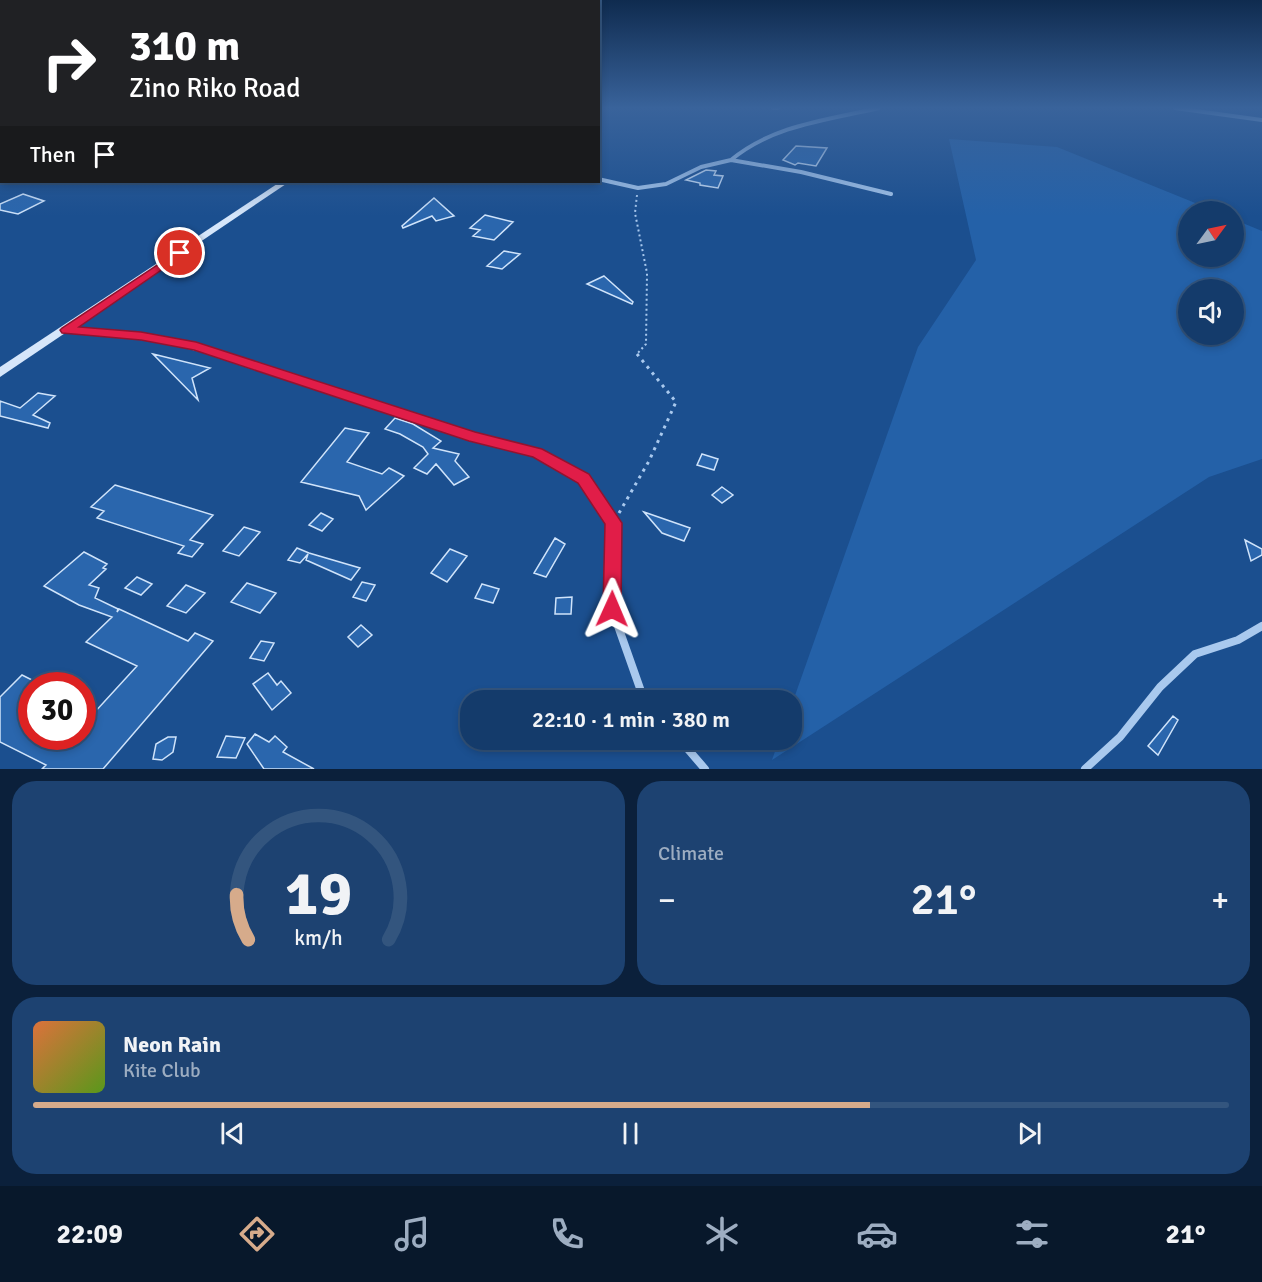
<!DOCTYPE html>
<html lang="en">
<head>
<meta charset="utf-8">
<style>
	body { margin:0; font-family:Signika,sans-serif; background:#1d4271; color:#f1f3f6; height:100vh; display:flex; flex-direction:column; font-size:22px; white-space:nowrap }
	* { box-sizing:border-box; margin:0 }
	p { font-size:20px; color:#9dadc1 }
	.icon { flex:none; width:33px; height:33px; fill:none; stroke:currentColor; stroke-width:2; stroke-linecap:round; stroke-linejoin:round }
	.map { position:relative; height:769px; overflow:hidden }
	.side { display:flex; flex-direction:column; gap:12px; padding:12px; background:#0b203b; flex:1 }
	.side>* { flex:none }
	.guide { position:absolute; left:0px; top:0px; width:600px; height:183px; box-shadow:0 3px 9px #0003,0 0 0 2px #33557e; background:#202124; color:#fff; overflow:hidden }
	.needle { width:39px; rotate:57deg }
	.buttons { position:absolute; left:1178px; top:201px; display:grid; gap:12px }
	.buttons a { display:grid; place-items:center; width:66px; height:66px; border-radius:50%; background:#143b6b; box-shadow:0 3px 9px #0003,0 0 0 2px #33557e; font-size:30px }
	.speed { position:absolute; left:18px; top:672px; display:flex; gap:12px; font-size:30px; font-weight:700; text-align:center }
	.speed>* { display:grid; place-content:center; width:78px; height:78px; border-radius:50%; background:#143b6b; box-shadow:0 3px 9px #0003,0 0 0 2px #33557e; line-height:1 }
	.speed .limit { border:9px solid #d22; background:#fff; color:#111 }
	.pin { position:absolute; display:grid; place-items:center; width:51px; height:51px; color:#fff; margin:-26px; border:3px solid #fff; border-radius:50%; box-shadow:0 2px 6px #0007 }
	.me { position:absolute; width:66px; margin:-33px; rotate:1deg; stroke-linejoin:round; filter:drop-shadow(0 0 4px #0008) }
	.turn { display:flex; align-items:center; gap:21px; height:126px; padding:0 30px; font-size:27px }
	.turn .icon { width:78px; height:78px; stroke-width:2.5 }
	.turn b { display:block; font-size:42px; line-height:51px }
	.then { display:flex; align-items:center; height:57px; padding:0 30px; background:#0003; gap:12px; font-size:22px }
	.big { font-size:45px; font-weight:600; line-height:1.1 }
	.side .card { flex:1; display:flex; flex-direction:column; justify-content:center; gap:9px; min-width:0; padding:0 21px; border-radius:24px; background:#1d4271 }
	.side .dial { align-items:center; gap:0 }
	.dial svg { height:156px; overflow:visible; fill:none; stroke:#33557e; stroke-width:7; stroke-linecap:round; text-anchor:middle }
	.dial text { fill:#f1f3f6; stroke:none }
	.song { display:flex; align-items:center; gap:18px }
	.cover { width:72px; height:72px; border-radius:9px; background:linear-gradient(135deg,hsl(20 70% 55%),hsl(90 70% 35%)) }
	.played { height:6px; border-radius:3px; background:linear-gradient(90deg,#d6ab8b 70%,#33557e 70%) }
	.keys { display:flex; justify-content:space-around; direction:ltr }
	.heat { display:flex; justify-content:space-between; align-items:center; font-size:33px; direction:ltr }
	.side .tiles { flex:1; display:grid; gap:12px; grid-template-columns:1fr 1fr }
	.card:last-child { grid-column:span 2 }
	.trip { position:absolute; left:460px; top:690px; width:342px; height:60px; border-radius:24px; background:#143b6b; box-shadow:0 3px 9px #0003,0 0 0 2px #33557e; font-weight:600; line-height:60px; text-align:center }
	.dock { display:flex; height:96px; justify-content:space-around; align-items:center; background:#08182b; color:#9dadc1 }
	.dock .icon { width:42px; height:42px }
	.dock .current { color:#d6ab8b }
	.dock b { font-size:27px; color:#f1f3f6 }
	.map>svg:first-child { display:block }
	.green { fill:#2461a8; fill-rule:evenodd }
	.building { fill:#2a66ad; stroke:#cfe3fa; stroke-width:1.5 }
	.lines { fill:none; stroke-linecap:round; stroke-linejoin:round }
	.path-far1 { stroke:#a9c9ee; stroke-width:2; stroke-dasharray:2 3; stroke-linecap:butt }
	.path { stroke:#a9c9ee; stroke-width:3; stroke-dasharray:3 5; stroke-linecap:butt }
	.street-far3 { stroke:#a9c9ee; stroke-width:4 }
	.street-far2 { stroke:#a9c9ee; stroke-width:5 }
	.street-far1 { stroke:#a9c9ee; stroke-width:7 }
	.street { stroke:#a9c9ee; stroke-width:8 }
	.secondary { fill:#d6e6fa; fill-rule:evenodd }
	.route { fill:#e11d48; stroke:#92132f; stroke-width:1.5 }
</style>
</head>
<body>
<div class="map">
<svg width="1262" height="769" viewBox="0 0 1262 769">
	<rect width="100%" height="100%" fill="#1b4f8f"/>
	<path class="green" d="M949,139L1057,147L1215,211L1188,212V256H1233V219L1262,231V459L1209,477L772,760L779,740H792V704L918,347L976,260ZM1188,290H1233V334H1188Z"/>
	<path class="building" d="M796,146L827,148L816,166L798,163L795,165L783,160Z
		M706,170L716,171L714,175L723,176L718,188L700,185V183L686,180Z
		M23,194L44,201L18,214L0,210V204Z
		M434,198L454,216L436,221L432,216L403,228L402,226Z
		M485,215L513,222L494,240L473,236L480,230L470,228Z
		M504,251L520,254L502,269L487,266Z
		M604,276L633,302L632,304L587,284Z
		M153,354L210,368L192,378L198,400Z
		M38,393L55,396L33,415L50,423L48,428L0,416V401L20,408Z
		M395,418L413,424L441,441L433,448L459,454L455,461L469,477L454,485L436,464L427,474L414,468L428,454L423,447L400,434L385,429Z
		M345,428L369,433L347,462L382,474L389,468L404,476L366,510L359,496L301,482Z
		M702,454L718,459L714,470L697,465Z
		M115,485L213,515L190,540L203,544L192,557L178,553L184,546L97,518L104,511L91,507Z
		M722,487L733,495L722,503L712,495Z
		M644,512L690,528L684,541L662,533Z
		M321,513L333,519L322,531L309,525Z
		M244,527L260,532L239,556L223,551Z
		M555,538L565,544L546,577L534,573Z
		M1245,540L1262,549V555L1251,561Z
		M297,548L309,553L360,568L351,580L306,560L308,554L300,563L288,560Z
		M450,549L467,556L447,582L431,573Z
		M84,552L107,564L103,568L106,569L89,585L99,588L95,598L118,609L117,612L119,609L188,641L195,633L213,641L103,769H42L46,765L0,742V697L22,675L32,680V736H82V726L137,666L86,642L112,617L79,605L44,586Z
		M137,577L152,584L141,595L125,588Z
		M362,582L375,585L366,601L353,597Z
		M247,583L276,593L260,613L231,602Z
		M482,584L499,589L493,603L475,598Z
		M186,585L205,593L186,613L167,606Z
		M572,597L571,614H555L556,598Z
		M361,625L372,635L358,647L348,637Z
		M261,641L274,643L264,661L250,658Z
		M268,673L277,685L281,681L291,693L272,710L253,684Z
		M1173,716L1178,720L1158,755L1148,746Z
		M255,734L269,742L275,736L287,747L283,752L314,769H264L247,744Z
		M226,736L245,738L236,758L217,757Z
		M168,737H176L173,752L162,760L153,759L156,744Z"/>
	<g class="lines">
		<path class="path-far1" d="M637,195L635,213L647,273L646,344L637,354L638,356"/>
		<path class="path" d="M619,513L649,461L676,402L637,354"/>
		<path class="street-far3" d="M773,108H778
			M1175,108L1262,120
			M731,160C773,125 827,120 879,108
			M598,179L638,188L666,184L701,167L731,160L801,172L891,194"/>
		<path class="street-far2" d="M66,330C119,334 171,339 222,356"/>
		<path class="street-far1" d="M217,354L474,438L537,453L584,479L613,523V536"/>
		<path class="street" d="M613,534L612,609L642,694L647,700
			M680,740L705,769
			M1085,769L1120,737L1160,687L1195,654L1238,640L1262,626"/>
		<path class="secondary" d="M280,182H289L0,377V367Z"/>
	</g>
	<linearGradient id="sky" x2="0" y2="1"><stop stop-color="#0f2b4f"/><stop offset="0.5" stop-color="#39639b"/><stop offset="1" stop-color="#39639b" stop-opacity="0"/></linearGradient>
	<rect width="1262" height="216" fill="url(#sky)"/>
	<path class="route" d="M180,250L183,251V255L79,327L141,332L196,342L475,432L542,449L589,474L622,523L621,609L619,615L612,618L605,615L603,609L605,524L578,483L533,457L469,441L194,350L141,340L62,333L60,330L62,328Z"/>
</svg>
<div class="buttons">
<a><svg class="needle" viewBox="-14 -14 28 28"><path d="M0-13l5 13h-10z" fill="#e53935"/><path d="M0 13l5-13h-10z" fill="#9dadc1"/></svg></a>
<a><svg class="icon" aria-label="sound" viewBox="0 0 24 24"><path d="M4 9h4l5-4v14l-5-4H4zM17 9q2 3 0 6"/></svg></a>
</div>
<div class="speed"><div class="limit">30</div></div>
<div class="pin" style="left:180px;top:253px;background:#d93025"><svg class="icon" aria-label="arrive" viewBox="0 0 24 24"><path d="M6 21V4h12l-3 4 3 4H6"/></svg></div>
<svg class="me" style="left:612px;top:609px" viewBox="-20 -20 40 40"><path d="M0-17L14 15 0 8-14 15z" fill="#e11d48" stroke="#fff" stroke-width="4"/></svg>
<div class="trip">22:10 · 1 min · 380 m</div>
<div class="guide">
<div class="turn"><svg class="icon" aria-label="right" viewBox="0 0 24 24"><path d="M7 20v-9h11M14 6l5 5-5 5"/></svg><div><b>310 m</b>Zino Riko Road</div></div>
<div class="then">Then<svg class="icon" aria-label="arrive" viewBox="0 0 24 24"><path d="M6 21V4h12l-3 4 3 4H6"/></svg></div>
</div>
</div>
<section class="side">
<div class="tiles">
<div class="card dial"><svg viewBox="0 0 100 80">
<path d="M14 69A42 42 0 1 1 86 69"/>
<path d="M14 69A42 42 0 0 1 8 46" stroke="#d6ab8b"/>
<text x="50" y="56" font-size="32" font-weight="700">19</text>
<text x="50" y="72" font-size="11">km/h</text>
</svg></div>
<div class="card"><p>Climate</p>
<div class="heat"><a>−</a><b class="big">21°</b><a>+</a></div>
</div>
<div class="card">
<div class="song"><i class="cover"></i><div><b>Neon Rain</b><p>Kite Club</p></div></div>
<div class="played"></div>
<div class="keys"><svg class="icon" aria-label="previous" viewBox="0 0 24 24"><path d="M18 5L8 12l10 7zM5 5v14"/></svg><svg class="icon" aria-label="pause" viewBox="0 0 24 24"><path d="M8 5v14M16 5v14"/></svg><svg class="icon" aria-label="next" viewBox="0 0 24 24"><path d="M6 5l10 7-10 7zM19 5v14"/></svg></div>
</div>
</div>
</section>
<nav class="dock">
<b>22:09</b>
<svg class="icon current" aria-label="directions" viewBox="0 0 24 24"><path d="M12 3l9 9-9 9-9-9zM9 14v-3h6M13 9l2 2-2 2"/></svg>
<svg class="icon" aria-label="music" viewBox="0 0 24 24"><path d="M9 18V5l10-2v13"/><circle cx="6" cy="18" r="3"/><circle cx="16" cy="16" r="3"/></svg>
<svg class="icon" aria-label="phone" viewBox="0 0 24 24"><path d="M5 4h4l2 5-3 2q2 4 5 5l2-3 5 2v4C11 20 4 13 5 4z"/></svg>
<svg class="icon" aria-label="climate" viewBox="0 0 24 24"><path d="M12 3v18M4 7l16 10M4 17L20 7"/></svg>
<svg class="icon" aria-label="car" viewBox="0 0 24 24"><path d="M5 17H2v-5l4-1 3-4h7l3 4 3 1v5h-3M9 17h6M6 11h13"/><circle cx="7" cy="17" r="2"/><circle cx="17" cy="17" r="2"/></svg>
<svg class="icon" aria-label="filters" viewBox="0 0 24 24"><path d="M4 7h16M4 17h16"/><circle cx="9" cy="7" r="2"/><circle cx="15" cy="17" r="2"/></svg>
<b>21°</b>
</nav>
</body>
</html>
